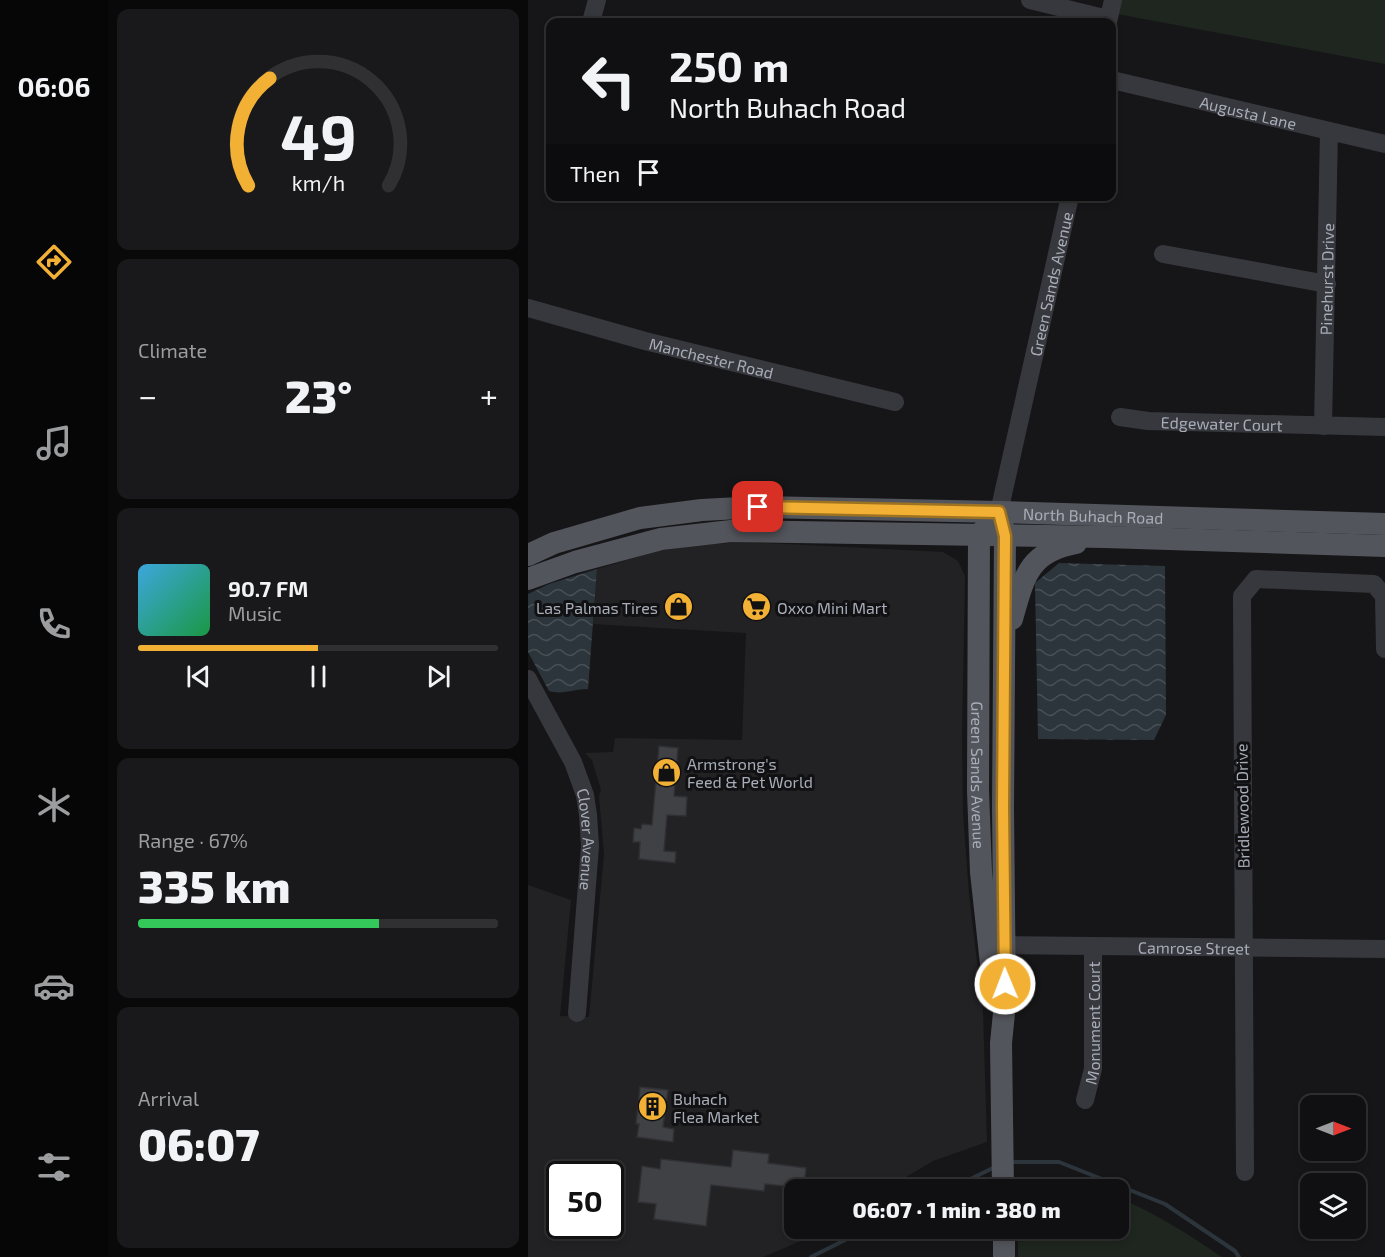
<!DOCTYPE html>
<html lang="en">
<head>
<meta charset="utf-8">
<style>
	body { margin:0; font-family:"Exo 2",sans-serif; background:#19191b; color:#f1f3f6; height:100vh; display:flex; flex-direction:column; font-size:22px; white-space:nowrap }
	* { box-sizing:border-box; margin:0 }
	p { font-size:20px; color:#9c9d9f }
	.icon { flex:none; width:33px; height:33px; fill:none; stroke:currentColor; stroke-width:2; stroke-linecap:round; stroke-linejoin:round }
	.map { position:relative; flex:1; overflow:hidden }
	.sheet { display:flex; flex-direction:column; gap:9px; padding:9px; background:#09090a; width:420px }
	.sheet>* { flex:none }
	.guide { position:absolute; left:18px; top:18px; width:570px; height:183px; border-radius:12px; box-shadow:0 3px 9px #0003,0 0 0 2px #303032; background:#101012; color:#f1f3f6; overflow:hidden }
	.needle { width:39px; rotate:90deg }
	.fabs { position:absolute; left:772px; top:1095px; display:grid; gap:12px }
	.fabs a { display:grid; place-items:center; width:66px; height:66px; border-radius:12px; background:#101012; box-shadow:0 3px 9px #0003,0 0 0 2px #303032; font-size:30px }
	.speed { position:absolute; left:18px; top:1161px; display:flex; gap:12px; font-size:30px; font-weight:700; text-align:center }
	.speed>* { display:grid; place-content:center; width:78px; height:78px; border-radius:50%; background:#101012; box-shadow:0 3px 9px #0003,0 0 0 2px #303032; line-height:1 }
	.speed .limit { border:3px solid #111; border-radius:9px; background:#fff; color:#111 }
	.pin { position:absolute; display:grid; place-items:center; width:51px; height:51px; color:#fff; margin:-26px; border-radius:12px; box-shadow:0 3px 9px #0006 }
	.me { position:absolute; width:66px; margin:-33px; rotate:359deg; stroke-linejoin:round; filter:drop-shadow(0 0 4px #0008) }
	.turn { display:flex; align-items:center; gap:21px; height:126px; padding:0 24px; font-size:27px }
	.turn .icon { width:78px; height:78px; stroke-width:2.5 }
	.turn b { display:block; font-size:42px; line-height:51px }
	.then { display:flex; align-items:center; height:57px; padding:0 24px; background:#0003; gap:12px; font-size:22px }
	.big { font-size:45px; font-weight:800; line-height:1.1 }
	.sheet .widget { flex:1; display:flex; flex-direction:column; justify-content:center; gap:9px; min-width:0; padding:0 21px; border-radius:12px; background:#19191b }
	.sheet .dial { align-items:center; gap:0 }
	.dial svg { height:156px; overflow:visible; fill:none; stroke:#303032; stroke-width:7; stroke-linecap:round; text-anchor:middle }
	.dial text { fill:#f1f3f6; stroke:none }
	.song { display:flex; align-items:center; gap:18px }
	.cover { width:72px; height:72px; border-radius:9px; background:linear-gradient(135deg,hsl(200 70% 55%),hsl(140 70% 35%)) }
	.played { height:6px; border-radius:3px; background:linear-gradient(90deg,#f2b134 50%,#303032 50%) }
	.keys { display:flex; justify-content:space-around; direction:ltr }
	.heat { display:flex; justify-content:space-between; align-items:center; font-size:33px; direction:ltr }
	.charge { height:9px; border-radius:4px; background:linear-gradient(90deg,#34c759 67%,#303032 0) }
	.trip { position:absolute; left:256px; top:1179px; width:345px; height:60px; border-radius:12px; background:#101012; box-shadow:0 3px 9px #0003,0 0 0 2px #303032; font-weight:800; line-height:60px; text-align:center }
	main { display:flex; flex:1; min-height:0 }
	.menu { display:flex; flex-direction:column; width:108px; justify-content:space-around; align-items:center; background:#060607; color:#9c9d9f }
	.menu .icon { width:42px; height:42px }
	.menu .current { color:#f2b134 }
	.menu b { font-size:27px; color:#f1f3f6 }
	.map>svg:first-child { display:block }
	.built { fill:#222225; fill-rule:evenodd }
	.green { fill:#1e261f }
	.water { fill:url(#water-waves) }
	.lines { fill:none; stroke-linecap:round; stroke-linejoin:round }
	.stream { stroke:#2c353c; stroke-width:4 }
	.building { fill:#404145; stroke:#303034; stroke-width:1.5 }
	.minor { stroke:#37383d; stroke-width:18 }
	.major { stroke:#53555c; stroke-width:22 }
	.route-casing { stroke:#9d7322; stroke-width:15 }
	.route { stroke:#f2b134; stroke-width:10 }
	.labels { text-anchor:middle; dominant-baseline:central; stroke-width:6; stroke-linejoin:round; paint-order:stroke }
	.street-label { font-size:16px; fill:#a8adb8; stroke:#111113 }
	.poi-label { font-size:16px; fill:#a8adb8; stroke:#111113; text-anchor:start }
</style>
</head>
<body>
<main>
<nav class="menu">
<b>06:06</b>
<svg class="icon current" aria-label="directions" viewBox="0 0 24 24"><path d="M12 3l9 9-9 9-9-9zM9 14v-3h6M13 9l2 2-2 2"/></svg>
<svg class="icon" aria-label="music" viewBox="0 0 24 24"><path d="M9 18V5l10-2v13"/><circle cx="6" cy="18" r="3"/><circle cx="16" cy="16" r="3"/></svg>
<svg class="icon" aria-label="phone" viewBox="0 0 24 24"><path d="M5 4h4l2 5-3 2q2 4 5 5l2-3 5 2v4C11 20 4 13 5 4z"/></svg>
<svg class="icon" aria-label="climate" viewBox="0 0 24 24"><path d="M12 3v18M4 7l16 10M4 17L20 7"/></svg>
<svg class="icon" aria-label="car" viewBox="0 0 24 24"><path d="M5 17H2v-5l4-1 3-4h7l3 4 3 1v5h-3M9 17h6M6 11h13"/><circle cx="7" cy="17" r="2"/><circle cx="17" cy="17" r="2"/></svg>
<svg class="icon" aria-label="filters" viewBox="0 0 24 24"><path d="M4 7h16M4 17h16"/><circle cx="9" cy="7" r="2"/><circle cx="15" cy="17" r="2"/></svg>
</nav>
<section class="sheet">
<div class="widget dial"><svg viewBox="0 0 100 80">
<path d="M14 69A42 42 0 1 1 86 69"/>
<path d="M14 69A42 42 0 0 1 25 14" stroke="#f2b134"/>
<text x="50" y="56" font-size="32" font-weight="700">49</text>
<text x="50" y="72" font-size="11">km/h</text>
</svg></div>
<div class="widget"><p>Climate</p>
<div class="heat"><a>−</a><b class="big">23°</b><a>+</a></div>
</div>
<div class="widget">
<div class="song"><i class="cover"></i><div><b>90.7 FM</b><p>Music</p></div></div>
<div class="played"></div>
<div class="keys"><svg class="icon" aria-label="previous" viewBox="0 0 24 24"><path d="M18 5L8 12l10 7zM5 5v14"/></svg><svg class="icon" aria-label="pause" viewBox="0 0 24 24"><path d="M8 5v14M16 5v14"/></svg><svg class="icon" aria-label="next" viewBox="0 0 24 24"><path d="M6 5l10 7-10 7zM19 5v14"/></svg></div>
</div>
<div class="widget"><p>Range · 67%</p><b class="big">335 km</b><div class="charge"></div></div>
<div class="widget"><p>Arrival</p><b class="big">06:07</b></div>
</section>
<div class="map">
<svg width="857" height="1257" viewBox="0 0 857 1257">
	<defs>
		<pattern id="water-waves" width="16" height="10" patternUnits="userSpaceOnUse" patternTransform="scale(1.5)"><rect width="16" height="10" fill="#2c353c"/><path d="M0 5q4-4 8 0t8 0" fill="none" stroke="#485056"/></pattern>
	</defs>
	<rect width="100%" height="100%" fill="#161618"/>
	<path class="built" d="M219,542L415,552L430,561L437,576L434,735L435,813L441,894L455,1012L459,1142L405,1161L358,1189L267,1190V1228L295,1229L280,1238L235,1257H0V885L43,900L32,1016L61,1017L76,855L71,796L73,790L64,760L57,753L85,752L87,738L214,740L218,633L65,624L69,569L130,551L169,545ZM32,1174H82V1226H32Z"/>
	<path class="green" d="M593,0H857V64L589,14Z
		M537,1184L569,1189H493L512,1185Z
		M591,1198C628,1213 661,1235 694,1257H490V1229L591,1228Z"/>
	<path class="water" d="M531,563L637,566L638,715L626,740L510,739L507,583Z
		M69,569L60,689C45,689 36,695 21,691L0,652V594L21,584Z"/>
	<g class="lines">
		<path class="stream" d="M482,1162H531L637,1204L707,1251L711,1257
			M420,1190L467,1167
			M283,1257L341,1228"/>
	</g>
	<path class="building" d="M131,746L150,748L146,796L159,797L158,816L139,815L136,851L148,852L147,863L111,859L112,842H105L106,828L113,829L114,824L124,825Z
		M112,1087L140,1090L135,1127L146,1129L145,1142L109,1137L111,1124H108Z
		M205,1150L241,1154L240,1163L278,1168L276,1188L237,1184L236,1191L183,1185L178,1226L126,1219L128,1204L110,1202L114,1166L132,1169L133,1159L203,1167Z"/>
	<g class="lines">
		<g class="minor">
			<path d="M502,0L580,19"/>
			<path d="M63,22L69,0"/>
			<path d="M580,22L585,0"/>
			<path id="s1" d="M584,80L857,144"/>
			<path d="M635,254L799,284"/>
			<path id="s2" d="M0,308L117,341L367,402"/>
			<path id="s3" d="M592,417L620,421L857,427"/>
			<path id="s4" d="M795,426L801,131"/>
			<path id="s5" d="M471,512L542,196"/>
			<path id="s6" d="M0,679L45,762L57,795L60,815L62,846L49,1013"/>
			<path id="s7" d="M476,945L857,949"/>
			<path id="s8" d="M557,1100L565,1069V946"/>
			<path d="M717,1172L714,596L728,579L846,584L856,596L857,649"/>
		</g>
		<g class="major">
			<path d="M474,523L477,536L475,807L477,1003L473,1043L475,1190"/>
			<path id="s9" d="M461,524L451,535L450,791L453,872L463,964"/>
			<path id="s10" d="M0,555L26,543L112,518L174,510L230,507L471,512L857,524"/>
			<path d="M0,579L47,562L133,539L203,531L577,537L857,546"/>
			<path d="M484,619C496,577 500,552 548,543"/>
			<path d="M476,1228V1257"/>
		</g>
	</g>
	<g class="lines">
		<defs>
			<path id="route" d="M230,507L471,512L477,536L475,807L477,984"/>
		</defs>
		<use href="#route" class="route-casing"/>
		<use href="#route" class="route"/>
	</g>
	<defs>
		<symbol id="shop-disc" viewBox="-11 -11 22 22"><circle r="9.5" fill="#f2b134" stroke="#111113"/><path d="M-5-2.5h2.3a2.7 3.5 0 0 1 5.4 0H5L5.5 6h-11ZM-1.5-2.5h3a1.5 2.3 0 0 0-3 0Z" fill="#111"/></symbol>
		<symbol id="supermarket-disc" viewBox="-11 -11 22 22"><circle r="9.5" fill="#f2b134" stroke="#111113"/><path d="M-6-5.5h2.5l.6 2H6L4.5 2H-2.5L-4.4-4H-6ZM-1.5 3.2a1.3 1.3 0 1 0 .1 0ZM3 3.2a1.3 1.3 0 1 0 .1 0Z" fill="#111"/></symbol>
		<symbol id="building-disc" viewBox="-11 -11 22 22"><circle r="9.5" fill="#f2b134" stroke="#111113"/><path d="M-4-6H4V6H1V3H-1V6H-4ZM-2.5-4.3h1.7v1.8h-1.7ZM.8-4.3h1.7v1.8H.8ZM-2.5-1h1.7V.8h-1.7ZM.8-1h1.7V.8H.8Z" fill="#111"/></symbol>
	</defs>
	<g fill-rule="evenodd">
		<use href="#shop-disc" x="134" y="590" width="33" height="33"/>
		<use href="#supermarket-disc" x="212" y="590" width="33" height="33"/>
		<use href="#shop-disc" x="122" y="756" width="33" height="33"/>
		<use href="#building-disc" x="108" y="1090" width="33" height="33"/>
	</g>
	<g class="labels">
		<g class="street-label">
			<text stroke="none"><textPath href="#s1" startOffset="140">Augusta Lane</textPath></text>
			<text stroke="none"><textPath href="#s4" startOffset="147">Pinehurst Drive</textPath></text>
			<text stroke="none"><textPath href="#s5" startOffset="234">Green Sands Avenue</textPath></text>
			<text stroke="none"><textPath href="#s2" startOffset="190">Manchester Road</textPath></text>
			<text stroke="none"><textPath href="#s3" startOffset="102">Edgewater Court</textPath></text>
			<text stroke="none"><textPath href="#s10" startOffset="572">North Buhach Road</textPath></text>
			<text stroke="none"><textPath href="#s9" startOffset="255">Green Sands Avenue</textPath></text>
			<text transform="translate(714 806) rotate(-91)">Bridlewood Drive</text>
			<text stroke="none"><textPath href="#s6" startOffset="174">Clover Avenue</textPath></text>
			<text stroke="none"><textPath href="#s7" startOffset="190">Camrose Street</textPath></text>
			<text stroke="none"><textPath href="#s8" startOffset="78">Monument Court</textPath></text>
		</g>
		<g class="poi-label">
			<text x="130" y="607" text-anchor="end">Las Palmas Tires</text>
			<text x="249" y="607">Oxxo Mini Mart</text>
			<text x="159" y="763">Armstrong's<tspan x="159" dy="18">Feed &amp; Pet World</tspan></text>
			<text x="145" y="1098">Buhach<tspan x="145" dy="18">Flea Market</tspan></text>
		</g>
	</g>
</svg>
<div class="fabs">
<a><svg class="needle" viewBox="-14 -14 28 28"><path d="M0-13l5 13h-10z" fill="#e53935"/><path d="M0 13l5-13h-10z" fill="#9c9d9f"/></svg></a>
<a><svg class="icon" aria-label="layers" viewBox="0 0 24 24"><path d="M12 4l9 5-9 5-9-5zM3 14l9 5 9-5"/></svg></a>
</div>
<div class="speed"><div class="limit">50</div></div>
<div class="pin" style="left:230px;top:507px;background:#d93025"><svg class="icon" aria-label="arrive" viewBox="0 0 24 24"><path d="M6 21V4h12l-3 4 3 4H6"/></svg></div>
<svg class="me" style="left:477px;top:984px" viewBox="-20 -20 40 40"><circle r="17" fill="#f2b134" stroke="#fff" stroke-width="3"/><path d="M0-11L8 9 0 5-8 9z" fill="#fff"/></svg>
<div class="trip">06:07 · 1 min · 380 m</div>
<div class="guide">
<div class="turn"><svg class="icon" aria-label="left" viewBox="0 0 24 24"><path d="M17 20v-9H6M10 6l-5 5 5 5"/></svg><div><b>250 m</b>North Buhach Road</div></div>
<div class="then">Then<svg class="icon" aria-label="arrive" viewBox="0 0 24 24"><path d="M6 21V4h12l-3 4 3 4H6"/></svg></div>
</div>
</div>
</main>
</body>
</html>
